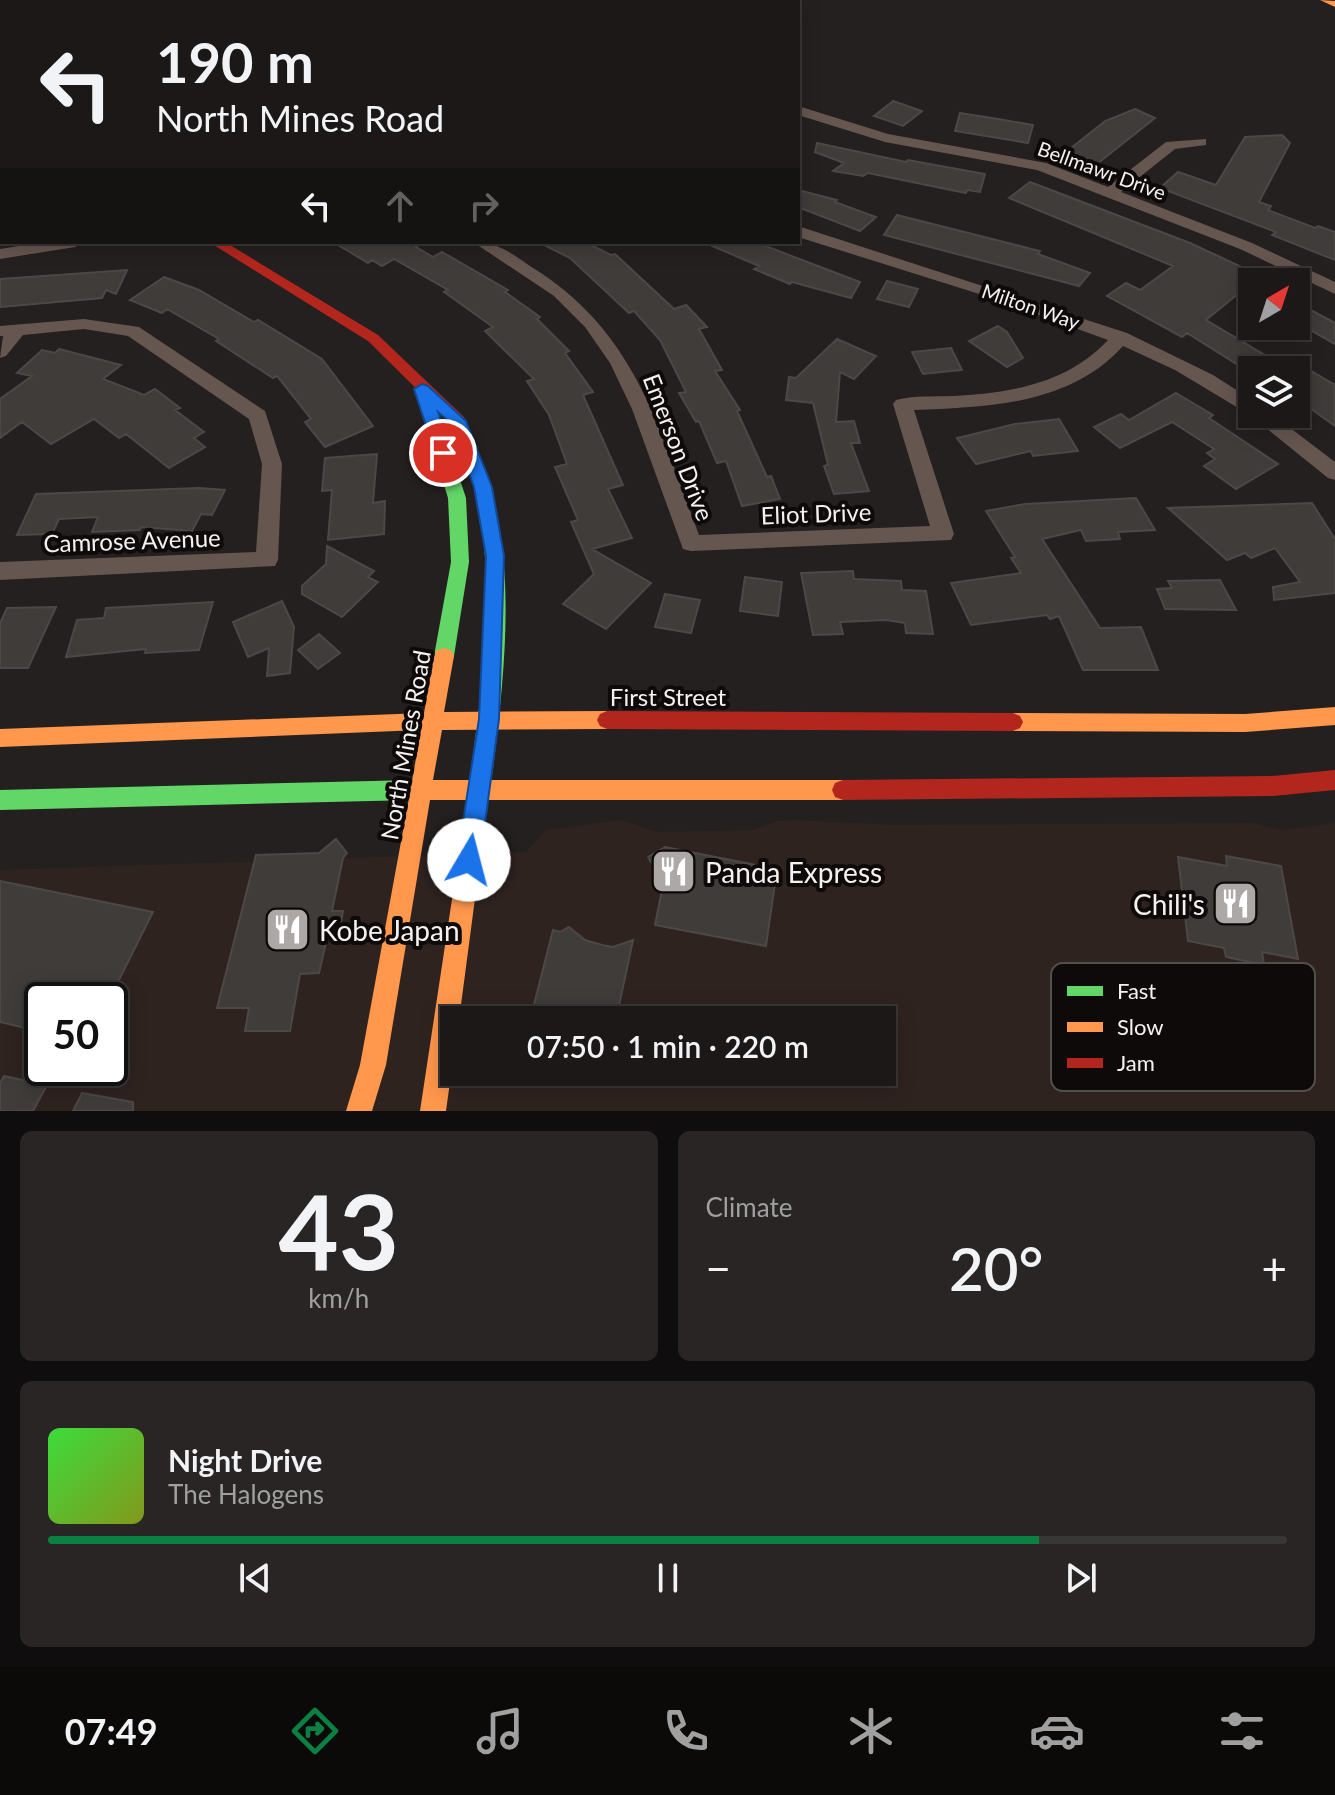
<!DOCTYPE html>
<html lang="en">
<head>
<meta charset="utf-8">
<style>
	body { margin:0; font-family:Lato,sans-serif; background:#282524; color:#f1f3f6; height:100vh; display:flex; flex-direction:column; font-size:30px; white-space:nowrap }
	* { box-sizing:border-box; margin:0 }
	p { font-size:26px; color:#a0a0a1 }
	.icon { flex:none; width:44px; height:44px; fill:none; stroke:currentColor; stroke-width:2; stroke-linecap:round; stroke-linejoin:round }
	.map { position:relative; height:1111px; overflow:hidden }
	.sheet { display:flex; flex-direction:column; gap:20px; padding:20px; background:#0f0d0d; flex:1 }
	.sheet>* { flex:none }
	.banner { position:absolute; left:0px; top:0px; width:800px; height:244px; box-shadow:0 4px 20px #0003,0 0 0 2px #393736; background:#1b1817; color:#f1f3f6; overflow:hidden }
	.needle { width:52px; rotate:39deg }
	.controls { position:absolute; left:1238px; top:268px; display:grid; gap:16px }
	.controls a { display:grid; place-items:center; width:72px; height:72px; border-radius:0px; background:#1b1817; box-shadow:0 4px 20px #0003,0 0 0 2px #393736; font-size:40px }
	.speed { position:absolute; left:24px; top:982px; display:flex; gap:16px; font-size:40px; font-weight:700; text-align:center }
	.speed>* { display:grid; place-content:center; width:104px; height:104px; border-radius:50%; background:#1b1817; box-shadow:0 4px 20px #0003,0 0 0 2px #393736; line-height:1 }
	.speed .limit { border:4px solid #111; border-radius:12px; background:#fff; color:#111 }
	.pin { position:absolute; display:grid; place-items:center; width:68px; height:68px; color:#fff; margin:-34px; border:4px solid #fff; border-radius:50%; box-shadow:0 2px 8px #0007 }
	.me { position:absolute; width:88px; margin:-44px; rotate:8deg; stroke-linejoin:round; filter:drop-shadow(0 0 6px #0008) }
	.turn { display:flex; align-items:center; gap:28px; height:168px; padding:0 24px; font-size:36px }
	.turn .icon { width:104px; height:104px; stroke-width:2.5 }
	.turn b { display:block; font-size:56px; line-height:68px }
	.lanes { display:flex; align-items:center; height:76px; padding:0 24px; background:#0003; justify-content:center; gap:40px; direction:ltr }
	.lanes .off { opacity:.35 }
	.big { font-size:60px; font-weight:600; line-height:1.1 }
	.sheet .card { flex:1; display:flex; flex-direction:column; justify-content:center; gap:12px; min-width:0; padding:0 28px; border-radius:12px; background:#282524 }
	.sheet .dial { align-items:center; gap:0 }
	.dial b { font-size:104px; line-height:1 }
	.song { display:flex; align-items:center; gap:24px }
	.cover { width:96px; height:96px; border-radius:12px; background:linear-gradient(135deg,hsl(120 70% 55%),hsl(70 70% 35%)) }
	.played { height:8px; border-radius:4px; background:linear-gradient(90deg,#0b8043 80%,#393736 80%) }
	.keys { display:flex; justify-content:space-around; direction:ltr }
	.heat { display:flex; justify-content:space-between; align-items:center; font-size:44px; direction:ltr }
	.sheet .tiles { flex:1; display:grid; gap:20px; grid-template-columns:1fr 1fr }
	.card:last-child { grid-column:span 2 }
	.trip { position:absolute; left:440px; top:1006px; width:456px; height:80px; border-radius:0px; background:#1b1817; box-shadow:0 4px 20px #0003,0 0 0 2px #393736; font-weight:600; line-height:80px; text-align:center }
	.dock { display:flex; height:128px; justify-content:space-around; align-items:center; background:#0b0a09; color:#a0a0a1 }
	.dock .icon { width:56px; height:56px }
	.dock .current { color:#0b8043 }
	.dock b { font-size:36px; color:#f1f3f6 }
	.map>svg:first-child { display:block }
	.built { fill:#2f2320; fill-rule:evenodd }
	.building { fill:#3f3c3a; stroke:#4c4847; stroke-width:2 }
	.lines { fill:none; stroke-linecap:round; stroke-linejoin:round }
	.street { fill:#665650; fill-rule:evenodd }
	.fast { fill:#63d668; fill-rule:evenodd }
	.slow { fill:#ff974d; fill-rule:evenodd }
	.jam { fill:#b3261e; fill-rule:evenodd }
	.route { fill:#1a73e8; stroke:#114b97; stroke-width:2 }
	.labels { text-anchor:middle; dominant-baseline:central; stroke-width:8; stroke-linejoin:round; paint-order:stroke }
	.far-street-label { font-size:20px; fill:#f6f1ef; stroke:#0d0a09 }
	.street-label { font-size:24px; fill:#f6f1ef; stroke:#0d0a09 }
	.near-poi-label { font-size:28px; fill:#f6f1ef; stroke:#0d0a09; text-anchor:start }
	.key { fill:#0d0a09; stroke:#534f4e; stroke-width:2 }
	.key-label { font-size:22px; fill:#f6f1ef }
</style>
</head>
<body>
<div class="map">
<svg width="1335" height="1111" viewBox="0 0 1335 1111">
	<rect width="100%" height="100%" fill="#24201f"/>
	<path class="built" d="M621,820L658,832L753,830L777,821L795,820L894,825L1252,823L1281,830L1335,823V1111H0V870L526,852L546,830ZM42,1000H110V1068H42ZM454,1020H882V1072H454Z"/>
	<path class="building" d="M893,101L922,111L903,126L874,116Z
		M1135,109L1155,118L1097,164L1065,153L1105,121Z
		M960,113L998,119L1033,125L1028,143L955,131Z
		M1282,135L1290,143L1259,202L1271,206L1268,210L1315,228L1318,226L1335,232V260L1272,235L1276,232L1160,188L1178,172L1216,185L1245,137Z
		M817,143L906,162L908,160L985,174L980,192L967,190L966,193L868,173L863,176L833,171L844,163L815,152Z
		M1030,182L1190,243L1274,282H1252V299L1239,293L1206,320L1290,370H1246L1187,333L1182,337L1107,296L1126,283L1140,290L1173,266L1009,198Z
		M798,190L837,200L835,202L876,217L860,231L798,207Z
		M897,215L1040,251L1038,254L1090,273L1079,286L884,235Z
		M333,242H424L416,247L433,257L442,252L508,290L505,292L540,317L537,319L569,351L565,353L593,392L583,395L623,485L608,489L632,538L592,549L651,583L606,629L563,604L594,574L571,522L578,520L555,467L567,464L549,415L527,381L534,379L485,331L493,327L444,292L448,290L394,259L382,266L372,260L368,263Z
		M538,242H585L611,255L615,254L674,309L686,305L707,327L699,329L722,370L715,371L740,410L737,411L767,477L771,476L780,499L742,506L726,461L717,463L699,421L696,422L679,393L686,392L660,340L634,311L629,313L570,258Z
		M703,242H755L860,282L851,298L792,282L790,284L754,269L759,266Z
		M127,270L116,294L106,290L102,298L0,307V279Z
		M164,277L199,290L254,322L258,320L322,359L373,426L325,447L305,422L311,419L277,376L273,378L216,341L219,339L167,309L162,313L130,300Z
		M887,281L918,289L909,307L877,299Z
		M1296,302L1335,323V344L1296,322Z
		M998,326L1007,332L1023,358L1007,367L969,341Z
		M837,339L876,356L854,379L840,372L836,422L854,421L860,443H851L869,491L834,494L824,466L828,465L813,403L786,400L789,377L796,378Z
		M951,348L962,370L923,374L912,352Z
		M59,349L121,365L103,379L144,395L155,389L180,408L175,410L204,432L194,438L205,447L169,468L126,434L119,438L94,419L51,444L22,422L0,438V399L32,376L17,373L42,350L55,353Z
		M1296,362L1335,385V426L1296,398Z
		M1176,393L1213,415L1209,418L1278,464L1236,489L1204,466L1215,459L1207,453L1214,449L1172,422L1120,448L1094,427L1121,414L1129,420Z
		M1059,419L1078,451L1033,456L1031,451L976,464L957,438L1015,424Z
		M377,454L373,503L385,501L384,534L328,540L332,490L322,491L325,458Z
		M199,488L225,490L212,515L201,514L192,531L141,527L140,530L92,532L98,517L59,519L52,534L17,535L36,494Z
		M1136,498L1155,530L1118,532L1120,539L1086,541L1081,530L1042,539L1100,628L1141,627L1158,670H1083L1059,616L1050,619L1047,615L971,625L951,583L1021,573L1011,558L1015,557L986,511L1025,504Z
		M1312,503L1335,539V593L1274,600L1273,587L1300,582L1275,548L1251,558L1245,553L1227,560L1168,508Z
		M327,546L374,571L368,577L378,582L342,617L302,594V586L326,564Z
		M853,571L854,579L901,581L902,590L926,591L933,634L906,633L905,623L886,620L840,622L843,634L813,635L801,573Z
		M745,577L782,582L778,616L740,611Z
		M1220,580L1236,610L1165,609L1157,589L1172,588L1168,581Z
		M665,594L700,600L691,633L655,627Z
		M282,601L294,627L290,673L267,676L269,648L248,657L233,622Z
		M213,602L199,650L145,653L146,649L66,657L77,620L104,618L106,608Z
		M56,607L28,668H0V623L7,608Z
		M319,634L340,653L318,669L298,650Z
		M336,839L347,853L343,858L332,911H343L338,938H327L319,973L300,974L290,1031H245L249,1008H217L256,855L319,853Z
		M665,847L777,869L766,946L655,925L662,890L657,872L648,857Z
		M1226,856L1281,866L1298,959L1262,952L1264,965L1226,957L1224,948L1188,941L1178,857L1227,866Z
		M0,881L153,912L109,1000H42V1032L0,1022Z
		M569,927L585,940L602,945L613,947L633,940L616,1020H530L553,930L560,932Z
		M4,1076L47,1085L33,1111H0V1083Z
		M82,1093L133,1102V1111H73Z"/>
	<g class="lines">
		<path class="street" d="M303,0H317L318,2H304Z
			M506,0H518L519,2H507Z
			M798,106L888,134L1046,163L1108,187L1166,142L1206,139V145L1175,149L1121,192L1252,243L1335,282V294L1240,249L1037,170L885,142L798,115Z
			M798,226L1127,333L1213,375L1252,400V414H1272L1335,462V480L1328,478L1250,415L1175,370L1123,346C1070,405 988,407 914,410L954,534L951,540L691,551L683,549L632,409L610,363L585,327L554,296L473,242C499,242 512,254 533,268C636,332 659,428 699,535L930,526L893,404L896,400C914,395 934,397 953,396C1010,393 1067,384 1108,340L992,298L798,237Z
			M0,231H2V241H0Z
			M44,242H83L75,247L0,259V249Z
			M84,319L139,327L265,411L282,464L278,560L275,566L0,580V562L256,552L262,464L249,419L128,336L84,329L23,335L6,356L0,358L3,336H0V326Z"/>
		<path class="fast" d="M423,387L431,392L466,498L469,562L454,656L451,662L444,664L437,662L434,656L451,562L448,498L415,392Z
			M462,426C473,429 476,445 480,456C519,553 505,668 493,769L489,776L482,778L475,776L471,769C484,677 496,580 475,489C470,469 461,450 454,431Z
			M414,780L422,783L425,790L422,797L414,800L0,810V790Z"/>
		<path class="slow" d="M22,0H32V2H22Z
			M1320,0L1335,1V7Z
			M444,648L451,650L454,656L444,712L607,711L614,714L617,720L614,726L607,729L442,730L433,780H470L475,762L482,760L489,762L493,769L491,780H843L851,783L854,790L851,797L843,800H488L459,1020H454V1053L446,1111H420L467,800H430L386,1065L372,1111H346L360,1065L409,798L403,790L406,783L412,781L421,730L0,747V729L424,713L434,656L437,650Z
			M1335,707V725L1245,732L1013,731L1006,728L1003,722L1006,716L1013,713L1245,714Z"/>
		<path class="jam" d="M209,242H225L378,335L464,417L470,431L468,435H456L451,423L368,341Z
			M607,711L1013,713L1020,716L1023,722L1020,728L1013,731L607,729L600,726L597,720L600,714Z
			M1335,770V790L1273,796L843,800L835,797L832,790L835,783L843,780L1273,776Z"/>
	</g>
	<path class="route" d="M422,384L428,386L466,421L492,487L504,556L499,719L480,860L477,868L469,871L461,868L457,860L479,719L486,556L474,487L451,423L438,412L452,453L443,459L435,453L414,389Z"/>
	<defs>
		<symbol id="restaurant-square" viewBox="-11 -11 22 22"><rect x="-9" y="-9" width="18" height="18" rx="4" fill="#aca8a6" stroke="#0d0a09"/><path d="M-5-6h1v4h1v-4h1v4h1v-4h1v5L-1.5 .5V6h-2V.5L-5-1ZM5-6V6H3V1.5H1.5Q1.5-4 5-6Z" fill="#fff"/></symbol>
	</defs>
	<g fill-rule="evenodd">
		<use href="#restaurant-square" x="648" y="846" width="51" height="51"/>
		<use href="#restaurant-square" x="1210" y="878" width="51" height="51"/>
		<use href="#restaurant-square" x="262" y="904" width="51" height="51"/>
	</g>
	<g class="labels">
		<g class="far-street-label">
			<text transform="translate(1102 170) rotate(20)">Bellmawr Drive</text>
			<text transform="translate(1031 306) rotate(19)">Milton Way</text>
		</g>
		<g class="street-label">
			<text transform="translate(679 447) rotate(69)">Emerson Drive</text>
			<text transform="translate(816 513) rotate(-2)">Eliot Drive</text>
			<text transform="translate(132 540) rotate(-2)">Camrose Avenue</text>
			<text x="668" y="696">First Street</text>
			<text transform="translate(405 745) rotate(-80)">North Mines Road</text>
		</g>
		<g class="near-poi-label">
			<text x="705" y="872">Panda Express</text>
			<text x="1205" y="904" text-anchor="end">Chili's</text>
			<text x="319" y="930">Kobe Japan</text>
		</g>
	</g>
	<rect x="1051" y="963" width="264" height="128" rx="12" class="key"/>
	<rect x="1067" y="986" width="36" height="10" fill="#63d668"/>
	<rect x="1067" y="1022" width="36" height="10" fill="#ff974d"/>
	<rect x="1067" y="1058" width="36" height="10" fill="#b3261e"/>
	<g class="key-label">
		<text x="1117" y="999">Fast</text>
		<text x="1117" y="1035">Slow</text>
		<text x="1117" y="1071">Jam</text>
	</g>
</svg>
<div class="controls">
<a><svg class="needle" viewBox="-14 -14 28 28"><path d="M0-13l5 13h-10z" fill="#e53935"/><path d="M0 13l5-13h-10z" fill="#a0a0a1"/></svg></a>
<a><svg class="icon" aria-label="layers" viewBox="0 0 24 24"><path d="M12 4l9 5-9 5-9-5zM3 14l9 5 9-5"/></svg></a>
</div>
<div class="speed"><div class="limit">50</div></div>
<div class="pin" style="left:443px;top:453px;background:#d93025"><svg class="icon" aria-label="arrive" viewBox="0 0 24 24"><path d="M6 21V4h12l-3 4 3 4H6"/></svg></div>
<svg class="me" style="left:469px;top:860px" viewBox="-20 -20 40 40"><circle r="19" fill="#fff"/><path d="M0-13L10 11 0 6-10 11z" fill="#1a73e8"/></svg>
<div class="trip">07:50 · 1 min · 220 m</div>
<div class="banner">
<div class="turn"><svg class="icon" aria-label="left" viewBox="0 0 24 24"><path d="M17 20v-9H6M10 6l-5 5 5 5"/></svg><div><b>190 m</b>North Mines Road</div></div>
<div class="lanes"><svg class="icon" aria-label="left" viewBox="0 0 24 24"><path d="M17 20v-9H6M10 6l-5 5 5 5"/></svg><svg class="icon off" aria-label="ahead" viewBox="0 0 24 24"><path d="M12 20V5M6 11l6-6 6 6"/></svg><svg class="icon off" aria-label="right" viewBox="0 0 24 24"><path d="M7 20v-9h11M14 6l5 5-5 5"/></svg></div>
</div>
</div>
<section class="sheet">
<div class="tiles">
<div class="card dial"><b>43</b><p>km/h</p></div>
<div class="card"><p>Climate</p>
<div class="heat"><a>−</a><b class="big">20°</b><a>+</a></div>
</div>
<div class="card">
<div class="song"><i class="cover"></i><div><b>Night Drive</b><p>The Halogens</p></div></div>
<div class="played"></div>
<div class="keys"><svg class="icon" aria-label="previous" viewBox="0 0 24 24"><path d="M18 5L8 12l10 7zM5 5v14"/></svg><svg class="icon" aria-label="pause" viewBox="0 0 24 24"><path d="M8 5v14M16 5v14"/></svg><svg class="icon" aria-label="next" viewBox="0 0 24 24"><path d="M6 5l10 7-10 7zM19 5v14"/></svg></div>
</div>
</div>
</section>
<nav class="dock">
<b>07:49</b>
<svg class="icon current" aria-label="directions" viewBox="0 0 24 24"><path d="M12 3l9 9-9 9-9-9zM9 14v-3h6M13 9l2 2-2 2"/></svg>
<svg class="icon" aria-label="music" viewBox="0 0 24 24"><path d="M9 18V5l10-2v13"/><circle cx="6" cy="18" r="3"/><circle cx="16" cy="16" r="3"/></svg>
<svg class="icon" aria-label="phone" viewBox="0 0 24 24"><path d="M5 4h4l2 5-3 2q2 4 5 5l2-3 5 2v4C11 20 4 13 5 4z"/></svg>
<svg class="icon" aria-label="climate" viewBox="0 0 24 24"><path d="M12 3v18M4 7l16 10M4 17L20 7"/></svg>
<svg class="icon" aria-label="car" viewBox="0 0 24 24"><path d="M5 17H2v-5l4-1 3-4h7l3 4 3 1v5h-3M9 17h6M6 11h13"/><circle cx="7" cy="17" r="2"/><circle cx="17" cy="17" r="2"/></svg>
<svg class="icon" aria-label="filters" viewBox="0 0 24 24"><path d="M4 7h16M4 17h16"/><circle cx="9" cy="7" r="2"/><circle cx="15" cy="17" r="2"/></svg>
</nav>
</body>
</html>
